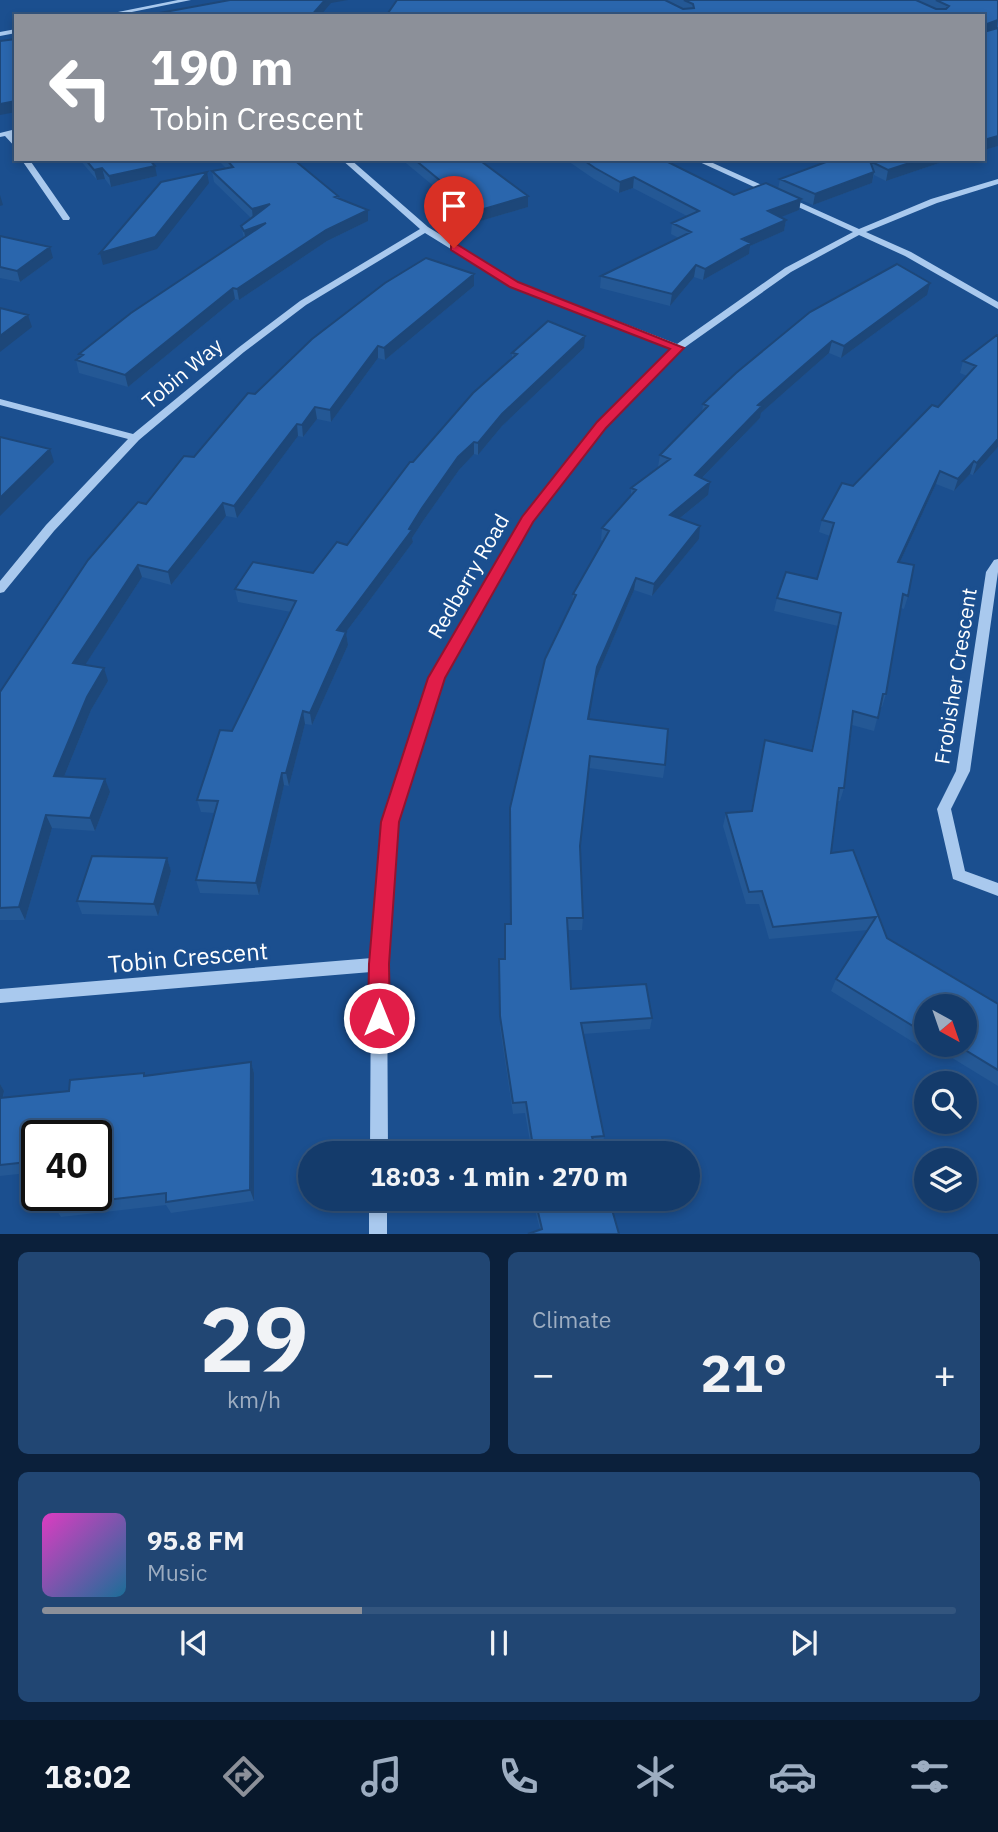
<!DOCTYPE html>
<html lang="en">
<head>
<meta charset="utf-8">
<style>
	body { margin:0; font-family:"IBM Plex Sans",sans-serif; background:#214673; color:#f1f3f6; height:100vh; display:flex; flex-direction:column; font-size:26px; white-space:nowrap }
	* { box-sizing:border-box; margin:0 }
	p { font-size:23px; color:#9dadc1 }
	.icon { flex:none; width:38px; height:38px; fill:none; stroke:currentColor; stroke-width:2; stroke-linecap:round; stroke-linejoin:round }
	.map { position:relative; height:1234px; overflow:hidden }
	.details { display:flex; flex-direction:column; gap:18px; padding:18px; background:#0b203b; flex:1 }
	.details>* { flex:none }
	.banner { position:absolute; left:14px; top:14px; width:971px; height:147px; border-radius:0px; box-shadow:0 4px 10px #0003,0 0 0 2px #33557e; background:#8c9099; color:#fff; overflow:hidden }
	.needle { width:46px; rotate:140deg }
	.fabs { position:absolute; left:914px; top:994px; display:grid; gap:14px }
	.fabs a { display:grid; place-items:center; width:63px; height:63px; border-radius:50%; background:#143b6b; box-shadow:0 4px 10px #0003,0 0 0 2px #33557e; font-size:35px }
	.speed { position:absolute; left:21px; top:1120px; display:flex; gap:14px; font-size:35px; font-weight:700; text-align:center }
	.speed>* { display:grid; place-content:center; width:91px; height:91px; border-radius:50%; background:#143b6b; box-shadow:0 4px 10px #0003,0 0 0 2px #33557e; line-height:1 }
	.speed .limit { border:4px solid #111; border-radius:10px; background:#fff; color:#111 }
	.pin { position:absolute; display:grid; place-items:center; width:60px; height:60px; color:#fff; margin:-72px -30px; border-radius:50% 50% 50% 0; rotate:-45deg; box-shadow:0 0 7px #0007 }
	.pin .icon { rotate:45deg }
	.me { position:absolute; width:77px; margin:-38px; rotate:0deg; stroke-linejoin:round; filter:drop-shadow(0 0 5px #0008) }
	.turn { display:flex; align-items:center; gap:24px; height:147px; padding:0 21px; font-size:32px }
	.turn .icon { width:91px; height:91px; stroke-width:2.5 }
	.turn b { display:block; font-size:49px; line-height:60px }
	.big { font-size:52px; font-weight:800; line-height:1.1 }
	.details .widget { flex:1; display:flex; flex-direction:column; justify-content:center; gap:10px; min-width:0; padding:0 24px; border-radius:10px; background:#214673 }
	.details .dial { align-items:center; gap:0 }
	.dial b { font-size:91px; line-height:1 }
	.song { display:flex; align-items:center; gap:21px }
	.cover { width:84px; height:84px; border-radius:10px; background:linear-gradient(135deg,hsl(310 70% 55%),hsl(200 70% 35%)) }
	.played { height:7px; border-radius:4px; background:linear-gradient(90deg,#8c9099 35%,#33557e 35%) }
	.keys { display:flex; justify-content:space-around; direction:ltr }
	.heat { display:flex; justify-content:space-between; align-items:center; font-size:38px; direction:ltr }
	.details .tiles { flex:1; display:grid; gap:18px; grid-template-columns:1fr 1fr }
	.widget:last-child { grid-column:span 2 }
	.trip { position:absolute; left:298px; top:1141px; width:402px; height:70px; border-radius:35px; background:#143b6b; box-shadow:0 4px 10px #0003,0 0 0 2px #33557e; font-weight:800; line-height:70px; text-align:center }
	.dock { display:flex; height:112px; justify-content:space-around; align-items:center; background:#08182b; color:#9dadc1 }
	.dock .icon { width:49px; height:49px }
	.dock .selected { color:#8c9099 }
	.dock b { font-size:32px; color:#f1f3f6 }
	.map>svg:first-child { display:block }
	.lines { fill:none; stroke-linecap:round; stroke-linejoin:round }
	.minor { fill:#a9c9ee; fill-rule:evenodd }
	.wall { fill:#245895 }
	.shaded-wall { fill:#1d4779 }
	.building { fill:#2a66ad; stroke:#1d4779; stroke-width:2 }
	.route { fill:#e11d48; stroke:#92132f; stroke-width:2 }
	.labels { text-anchor:middle; dominant-baseline:central; stroke-width:7; stroke-linejoin:round; paint-order:stroke }
	.street-label { font-size:21px; fill:#fff; stroke:#1b4f8f }
	.near-street-label { font-size:24px; fill:#fff; stroke:#1b4f8f }
</style>
</head>
<body>
<div class="map">
<svg width="998" height="1234" viewBox="0 0 998 1234">
	<rect width="100%" height="100%" fill="#1b4f8f"/>
	<g class="lines">
		<path class="minor" d="M178,0H191L112,16H98Z
			M16,29V33L0,36V32Z
			M16,129V133L12,134L16,140V148L5,136L0,137V133Z
			M21,159H29L70,218L69,220H63Z
			M341,159H350L428,227L517,282L677,344L785,268L853,232L693,159H704L859,229L931,199L998,179V184L937,203L866,232L911,252L998,302V309L905,256L859,235L791,272L681,350L606,427L532,523L443,678L397,822L387,964L388,1153H370L371,972L0,1003V989L372,958L383,822L431,678L523,518L598,423L672,349L511,286L425,233L306,305L244,352L139,440L54,531L4,592L0,593V581L46,525L128,439L0,405V399L133,434L238,348L300,301L420,229Z
			M998,559V572L970,771L951,809L965,871L998,883V896L953,879L937,809L956,771L986,572L994,560Z
			M369,1199H387V1234H369Z"/>
	</g>
	<path class="wall" d="M666,0H998V146L984,150V16H386Z
		M79,159H149L157,176L111,187L105,179L97,180Z
		M217,159H293L338,196V199L368,221L327,241L239,300L235,299L128,387L79,373L76,360L80,357L79,354L244,238L241,226L251,218L214,182L212,171L226,168Z
		M401,159H478L528,196V207L477,222Z
		M565,159H662L734,195L778,189L780,179L834,159H951L886,181L874,175L872,183L813,205L801,200L799,210L780,217L786,220L784,231L750,246L749,254L703,280L694,277L670,306L600,288L601,276L679,238L671,234L672,223L687,216L633,188L619,193L594,179Z
		M0,236L53,258L20,282L0,278Z
		M474,274V286L385,360L378,358L331,422L317,419L303,437L298,436L237,518L226,516L171,585L142,577L85,665L108,681L91,710L64,777L110,792L95,831L52,828L25,920H0V692L146,504L255,394Z
		M927,295L841,358L829,353L761,413L760,418L702,478L708,495L679,519L699,539L652,596L634,590L596,679L589,720L665,765L663,778L589,768L580,848L583,918L582,930H568L571,989L652,1018L650,1029L583,1034L604,1136L603,1146L595,1147L597,1153H532L525,1113L513,1114L500,1027L499,971L505,959L511,924L572,604L573,594L603,541L601,540L602,528L631,496V488L658,467L660,455L702,412L703,404Z
		M998,335V447L973,475L970,474L954,491L936,484L900,562L908,596L904,609L901,608L886,694L882,707H880L874,731L852,725L844,788L840,801H838L831,853L853,850L887,938L998,1004V1086L931,1045H964L926,1006V1042L924,1041L921,1047L831,991L836,979L868,930L769,939L759,904H746L723,826L726,813L751,811L765,740L811,750L838,626L774,611L777,598L817,579L830,536L819,532L822,520L853,486L938,407L967,376L960,373L963,361Z
		M584,348L502,426L478,455L474,454L459,470L423,521L412,538L413,542L346,632L348,645L312,725L305,724L289,786L284,785L259,895L200,893L196,880L214,813L201,812L197,800L291,612L238,602L235,589L313,573L347,545L413,462L512,358V353Z
		M167,858L171,871L158,916L82,914L77,901Z
		M251,1062L254,1073V1201L171,1213L166,1205L61,1217L54,1206L96,1136H37V1172L0,1176V1084L4,1091L3,1098L69,1091L145,1076Z
		M532,1199H609L540,1229Z"/>
	<path class="shaded-wall" d="M325,0H348L331,3L320,16H311Z
		M998,20L997,28L984,33V25Z
		M16,101V112L0,115V104Z
		M998,136V146L984,150V140Z
		M922,159H951L886,181L888,170Z
		M155,166L157,176L111,187L109,176Z
		M102,168L105,179L97,180L94,170Z
		M207,172L209,183L157,249L103,265L100,253Z
		M874,172L872,183L813,205L815,194Z
		M634,177L633,188L619,193L620,182Z
		M0,195L3,205L0,206Z
		M528,196V207L477,222V211Z
		M801,199L799,210L766,223L768,211Z
		M270,204L253,220L252,209Z
		M368,210V221L327,241L239,300L237,289L326,230Z
		M786,220L784,231L750,246L749,254L703,280L705,269L742,239Z
		M266,223L246,242L244,231Z
		M50,247L53,258L20,282L17,271Z
		M696,265L694,277L670,306L672,294Z
		M474,274V286L385,360L384,348Z
		M930,283L927,295L841,358L844,346Z
		M233,288L235,299L128,387L125,375Z
		M28,315L32,327L0,352V336Z
		M585,336L584,348L502,426L478,455V443L502,414Z
		M832,341L829,353L761,413L760,418L693,487L695,475L758,405Z
		M378,346V358L331,422L330,410Z
		M315,407L317,419L303,437L302,425Z
		M297,424L298,436L237,518L234,506Z
		M998,439V447L973,475L977,463Z
		M474,442V454L459,470L423,521L412,538L413,542L346,632L348,645L312,725L310,713L337,630L458,457Z
		M50,449L54,462L0,516V498Z
		M974,461L970,474L954,491L958,479Z
		M940,471L936,484L894,575L898,562Z
		M710,482L708,495L669,527L670,515Z
		M223,503L226,516L171,585L168,572Z
		M700,526L699,539L652,596L654,584Z
		M138,565L142,577L78,676L73,663Z
		M636,578L634,590L596,679L587,732L588,719L597,667Z
		M104,668L108,681L91,710L59,789L54,776L87,697Z
		M303,711L305,724L289,786L286,773Z
		M282,773L284,785L259,895L256,883Z
		M105,779L110,792L95,831L90,818Z
		M46,815L52,828L25,920L19,907Z
		M167,858L171,871L158,916L154,904Z
		M251,1062L254,1073V1201L250,1190Z
		M0,1084L4,1091L0,1110Z"/>
	<path class="building" d="M230,0H325L311,16H143Z
		M397,0H665L683,9L694,8L693,4L684,0H916L936,9H946L949,6L936,0H998V20L984,25L987,31L998,28V136L984,140V16H386Z
		M16,39V101L0,104V41Z
		M85,159H149L155,166L109,176L102,168L94,170Z
		M226,159H293L338,196L335,197L368,210L326,230L237,289L233,288L125,375L76,360L83,355L79,354L131,313L266,223L244,231L241,226L270,204L252,209L212,171L233,167Z
		M414,159H478L528,196L477,211Z
		M582,159H662L734,195L766,183L801,199L768,211L786,220L742,239L751,243L705,269L696,265L672,294L601,276L691,232L672,223L699,211L634,177L620,182L595,168Z
		M834,159H922L888,170L870,161L874,172L815,194L780,179Z
		M207,172L155,237L100,253L161,182Z
		M0,236L50,247L17,271L0,267Z
		M426,258L474,274L384,348L378,346L330,410L315,407L302,425L297,424L234,506L223,503L168,572L138,565L73,663L104,668L87,697L54,776L105,779L90,818L46,815L19,907L0,908V692L88,560L138,502L146,504L184,456L194,457L248,393L255,394L312,339L385,283Z
		M897,264L930,283L844,346L832,341L758,405L762,406L695,475L710,482L670,515L700,526L654,584L636,578L597,667L588,719L668,729L665,765L590,756L580,846L583,918H567L571,989L646,984L652,1018L581,1023L604,1136L592,1137L597,1153H534L526,1102L513,1103L500,1016L499,959H505V924H511L510,808L545,659L576,595L573,594L609,531L602,528L636,490L631,488L670,459L660,455L708,406L703,404L736,373L810,312Z
		M0,308L28,315L0,336Z
		M548,321L585,336L502,414L478,443L474,442L458,457L422,508L409,529L412,530L337,630L346,632L310,713L303,711L286,773H282L256,883L196,880L218,801L197,800L220,730L232,731L296,601L235,589L253,562L313,573L337,542L347,545L410,462H413L473,393L517,354L512,353Z
		M997,335H998V439L977,463L974,461L958,479L940,471L898,562L914,565L908,596L903,594L886,694H883L878,718L853,711L844,788H839L831,853L853,850L887,938L998,1004V1070L957,1045H964V1006H926V1034L836,979L876,917L773,927L762,891L749,892L726,813L752,811L765,740L812,751L841,613L777,598L786,572L817,579L834,523L822,520L842,483L853,486L932,405L938,407L976,366L963,361Z
		M0,437L50,449L0,498Z
		M92,856L167,858L154,904L77,901Z
		M251,1062L250,1190L166,1202V1193L54,1206L55,1195H96V1136H37V1161L0,1165V1098L69,1091L70,1080L144,1073V1076Z
		M535,1199H609L619,1234H528L542,1229Z"/>
	<path class="route" d="M451,245H458L518,282L684,348L606,428L533,522L445,678L399,822L389,964L390,1018L387,1025L379,1027L372,1025L368,1018L369,964L381,822L428,678L522,517L597,422L670,349L510,287L451,250Z"/>
	<g class="labels">
		<g class="street-label">
			<text transform="translate(182 373) rotate(-40)">Tobin Way</text>
			<text transform="translate(468 576) rotate(-60)">Redberry Road</text>
			<text transform="translate(955 676) rotate(-81)">Frobisher Crescent</text>
		</g>
		<g class="near-street-label">
			<text transform="translate(188 957) rotate(-5)">Tobin Crescent</text>
		</g>
	</g>
</svg>
<div class="fabs">
<a><svg class="needle" viewBox="-14 -14 28 28"><path d="M0-13l5 13h-10z" fill="#e53935"/><path d="M0 13l5-13h-10z" fill="#9dadc1"/></svg></a>
<a><svg class="icon" aria-label="search" viewBox="0 0 24 24"><circle cx="10" cy="10" r="6"/><path d="M15 15l6 6"/></svg></a>
<a><svg class="icon" aria-label="layers" viewBox="0 0 24 24"><path d="M12 4l9 5-9 5-9-5zM3 14l9 5 9-5"/></svg></a>
</div>
<div class="speed"><div class="limit">40</div></div>
<div class="pin" style="left:454px;top:248px;background:#d93025"><svg class="icon" aria-label="arrive" viewBox="0 0 24 24"><path d="M6 21V4h12l-3 4 3 4H6"/></svg></div>
<svg class="me" style="left:379px;top:1018px" viewBox="-20 -20 40 40"><circle r="17" fill="#e11d48" stroke="#fff" stroke-width="3"/><path d="M0-11L8 9 0 5-8 9z" fill="#fff"/></svg>
<div class="trip">18:03 · 1 min · 270 m</div>
<div class="banner">
<div class="turn"><svg class="icon" aria-label="left" viewBox="0 0 24 24"><path d="M17 20v-9H6M10 6l-5 5 5 5"/></svg><div><b>190 m</b>Tobin Crescent</div></div>
</div>
</div>
<section class="details">
<div class="tiles">
<div class="widget dial"><b>29</b><p>km/h</p></div>
<div class="widget"><p>Climate</p>
<div class="heat"><a>−</a><b class="big">21°</b><a>+</a></div>
</div>
<div class="widget">
<div class="song"><i class="cover"></i><div><b>95.8 FM</b><p>Music</p></div></div>
<div class="played"></div>
<div class="keys"><svg class="icon" aria-label="previous" viewBox="0 0 24 24"><path d="M18 5L8 12l10 7zM5 5v14"/></svg><svg class="icon" aria-label="pause" viewBox="0 0 24 24"><path d="M8 5v14M16 5v14"/></svg><svg class="icon" aria-label="next" viewBox="0 0 24 24"><path d="M6 5l10 7-10 7zM19 5v14"/></svg></div>
</div>
</div>
</section>
<nav class="dock">
<b>18:02</b>
<svg class="icon selected" aria-label="directions" viewBox="0 0 24 24"><path d="M12 3l9 9-9 9-9-9zM9 14v-3h6M13 9l2 2-2 2"/></svg>
<svg class="icon" aria-label="music" viewBox="0 0 24 24"><path d="M9 18V5l10-2v13"/><circle cx="6" cy="18" r="3"/><circle cx="16" cy="16" r="3"/></svg>
<svg class="icon" aria-label="phone" viewBox="0 0 24 24"><path d="M5 4h4l2 5-3 2q2 4 5 5l2-3 5 2v4C11 20 4 13 5 4z"/></svg>
<svg class="icon" aria-label="climate" viewBox="0 0 24 24"><path d="M12 3v18M4 7l16 10M4 17L20 7"/></svg>
<svg class="icon" aria-label="car" viewBox="0 0 24 24"><path d="M5 17H2v-5l4-1 3-4h7l3 4 3 1v5h-3M9 17h6M6 11h13"/><circle cx="7" cy="17" r="2"/><circle cx="17" cy="17" r="2"/></svg>
<svg class="icon" aria-label="filters" viewBox="0 0 24 24"><path d="M4 7h16M4 17h16"/><circle cx="9" cy="7" r="2"/><circle cx="15" cy="17" r="2"/></svg>
</nav>
</body>
</html>
